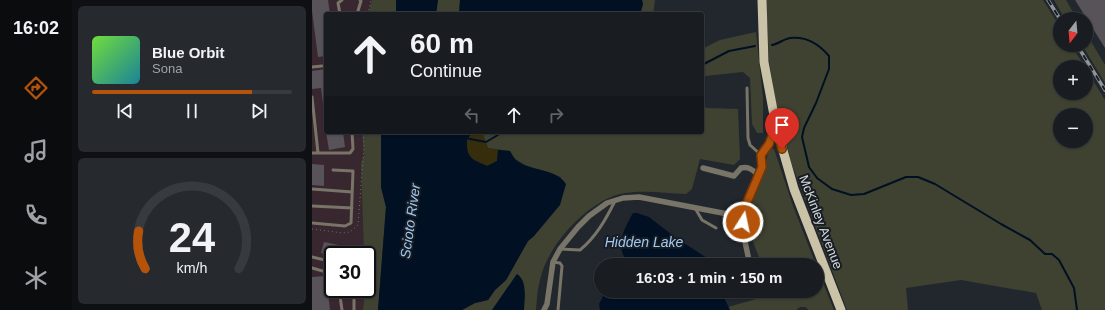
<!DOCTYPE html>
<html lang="en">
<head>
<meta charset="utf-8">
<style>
	body { margin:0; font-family:Helvetica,sans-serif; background:#262a2f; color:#f1f3f6; height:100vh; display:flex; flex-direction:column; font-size:15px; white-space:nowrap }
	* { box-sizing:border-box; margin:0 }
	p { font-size:13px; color:#9fa2a5 }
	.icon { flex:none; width:22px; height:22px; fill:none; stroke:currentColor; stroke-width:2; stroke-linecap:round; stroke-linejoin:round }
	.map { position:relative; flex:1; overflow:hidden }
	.details { display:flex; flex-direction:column; gap:6px; padding:6px; background:#0e1013; width:240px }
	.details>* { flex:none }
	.top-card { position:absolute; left:12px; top:12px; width:380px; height:122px; border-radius:4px; box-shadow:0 1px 3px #0004,0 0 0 1px #373b40; background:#191d22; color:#f1f3f6; overflow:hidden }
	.needle { width:26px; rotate:196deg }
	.controls { position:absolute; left:741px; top:12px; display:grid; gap:8px }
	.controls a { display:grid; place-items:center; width:40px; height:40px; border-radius:50%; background:#191d22; box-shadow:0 1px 3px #0004,0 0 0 1px #373b40; font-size:20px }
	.speed { position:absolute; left:12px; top:246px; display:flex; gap:8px; font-size:20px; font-weight:700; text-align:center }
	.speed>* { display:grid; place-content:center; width:52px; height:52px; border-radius:50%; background:#191d22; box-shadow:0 1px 3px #0004,0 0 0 1px #373b40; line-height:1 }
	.speed .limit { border:2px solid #111; border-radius:6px; background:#fff; color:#111 }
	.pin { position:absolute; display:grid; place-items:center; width:34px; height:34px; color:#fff; margin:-41px -17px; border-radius:50% 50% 50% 0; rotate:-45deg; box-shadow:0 0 4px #0007 }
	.pin .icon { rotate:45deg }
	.me { position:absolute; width:44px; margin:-22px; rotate:10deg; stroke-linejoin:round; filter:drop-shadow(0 0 3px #0008) }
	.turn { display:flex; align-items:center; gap:14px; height:84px; padding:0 20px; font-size:18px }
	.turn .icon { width:52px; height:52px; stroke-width:2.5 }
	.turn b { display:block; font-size:28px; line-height:34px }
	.lanes { display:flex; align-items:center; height:38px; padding:0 20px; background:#0003; justify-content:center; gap:20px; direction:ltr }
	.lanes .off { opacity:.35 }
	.details .card { flex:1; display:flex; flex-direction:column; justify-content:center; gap:6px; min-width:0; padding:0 14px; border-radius:6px; background:#262a2f }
	.details .dial { align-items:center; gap:0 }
	.dial svg { height:104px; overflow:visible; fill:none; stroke:#373b40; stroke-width:7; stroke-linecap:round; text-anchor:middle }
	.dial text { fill:#f1f3f6; stroke:none }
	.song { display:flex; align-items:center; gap:12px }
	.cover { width:48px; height:48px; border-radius:6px; background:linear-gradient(135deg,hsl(100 70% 55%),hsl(190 70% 35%)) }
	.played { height:4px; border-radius:2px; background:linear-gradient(90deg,#b45309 80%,#373b40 80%) }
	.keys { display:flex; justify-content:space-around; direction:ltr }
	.trip { position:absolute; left:282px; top:258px; width:230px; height:40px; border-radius:20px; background:#191d22; box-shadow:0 1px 3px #0004,0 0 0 1px #373b40; font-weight:600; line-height:40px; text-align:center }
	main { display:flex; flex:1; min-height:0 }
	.menu { display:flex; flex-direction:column; width:72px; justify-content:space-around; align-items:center; background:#0a0c0e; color:#9fa2a5 }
	.menu .icon { width:28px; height:28px }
	.menu .selected { color:#b45309 }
	.menu b { font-size:18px; color:#f1f3f6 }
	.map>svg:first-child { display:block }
	.commercial { fill:#392730 }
	.green { fill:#3f4231; fill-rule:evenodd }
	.sand { fill:#352d0c }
	.water { fill:#011022 }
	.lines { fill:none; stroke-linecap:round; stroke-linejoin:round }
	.stream { stroke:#011022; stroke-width:2 }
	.building { fill:#585259 }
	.path { stroke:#6b7076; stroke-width:1; stroke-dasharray:1 3; stroke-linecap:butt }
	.lane { stroke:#787467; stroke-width:3 }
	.street { stroke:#787467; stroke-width:5.5 }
	.primary { stroke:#cbc3a8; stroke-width:9 }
	.rail-casing { stroke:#90959a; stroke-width:3.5 }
	.rail { stroke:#171d23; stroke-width:2; stroke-dasharray:6; stroke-linecap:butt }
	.route-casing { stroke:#753606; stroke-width:10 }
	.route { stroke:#b45309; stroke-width:7 }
	.labels { text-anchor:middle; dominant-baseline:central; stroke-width:4; stroke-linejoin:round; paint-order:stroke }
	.street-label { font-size:13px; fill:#d4d8dc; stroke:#171d23 }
	.water-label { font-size:14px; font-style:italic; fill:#a0c9f4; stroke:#171d23 }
</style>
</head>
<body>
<main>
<nav class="menu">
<b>16:02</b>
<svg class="icon selected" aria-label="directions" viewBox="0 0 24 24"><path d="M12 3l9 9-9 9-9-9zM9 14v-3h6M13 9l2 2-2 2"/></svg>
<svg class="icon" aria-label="music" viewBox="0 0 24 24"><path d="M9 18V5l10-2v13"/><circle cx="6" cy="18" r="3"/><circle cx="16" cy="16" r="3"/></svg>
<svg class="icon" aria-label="phone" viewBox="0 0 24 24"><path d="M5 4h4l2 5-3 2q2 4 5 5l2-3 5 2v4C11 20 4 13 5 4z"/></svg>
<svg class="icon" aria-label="climate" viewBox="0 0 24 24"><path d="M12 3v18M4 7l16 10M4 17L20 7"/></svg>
</nav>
<section class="details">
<div class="card">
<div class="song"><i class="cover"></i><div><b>Blue Orbit</b><p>Sona</p></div></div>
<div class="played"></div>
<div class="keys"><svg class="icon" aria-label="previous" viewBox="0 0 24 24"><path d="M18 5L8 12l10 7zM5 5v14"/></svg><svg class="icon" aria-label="pause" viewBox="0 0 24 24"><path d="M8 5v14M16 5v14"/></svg><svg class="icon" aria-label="next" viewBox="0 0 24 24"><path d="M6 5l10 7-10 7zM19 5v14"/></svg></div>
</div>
<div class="card dial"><svg viewBox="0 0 100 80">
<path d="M14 69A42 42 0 1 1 86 69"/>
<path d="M14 69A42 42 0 0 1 9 40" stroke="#b45309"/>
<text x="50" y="56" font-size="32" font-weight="700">24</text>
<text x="50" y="72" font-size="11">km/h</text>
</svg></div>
</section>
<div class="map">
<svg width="793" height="310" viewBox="0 0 793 310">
	<rect width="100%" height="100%" fill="#21272d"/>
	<path class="commercial" d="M0,0H60L56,14H14V132H50L52,155L49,163L52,255H21V289H53L51,310H0Z"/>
	<path class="green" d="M60,0H84V14H56Z
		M126,0H148L147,14H124Z
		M330,0H343L341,14H315L329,11L331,4Z
		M454,0H731L748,27V45H759L773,67H748V93H774V69L793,100V310H730L724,293L649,280L594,288L596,310H535L480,165L464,104L457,61ZM748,115H774V141H748Z
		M742,0H754L765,19H753Z
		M444,32L451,98V133H445L440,124L438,78L431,72L393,76L390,78V49L408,40Z
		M774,33L793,65V83L770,45H774Z
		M390,105L395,108L426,109L428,159L422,165L388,159L380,189L374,194C354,193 333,190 313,193C278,198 235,245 228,280C225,290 225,300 224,310H212L213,293L205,274L180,310H150L163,303L176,300L183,290L194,280L216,241L222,236L249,177L213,165L203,159L198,151L176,148L171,135L168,132H390Z
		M50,132H71L69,135V187L74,207L66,310H51L53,289H55V255H52L49,163L52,155Z
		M457,148L462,149L481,206L504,265H450L436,229L438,214L436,203L455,158Z
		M505,268L522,310H497L493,307H488L484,310H418L416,307L455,296L456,291H505Z"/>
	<path class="sand" d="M161,132H168L171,135L176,148L186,150L185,161L175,166C159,158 154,158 155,139Z"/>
	<path class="water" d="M84,0H126L124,14H84Z
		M148,0H330L331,4L329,11L315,14H147Z
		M71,132H161L155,139C154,158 159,159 175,166L185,161L186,150L198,151C199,153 201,157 203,159C216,172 243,167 254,184L248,205L222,236L216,241L194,280L183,290L176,300L163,303L150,310H66L74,207L69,187V135Z
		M321,213H325L337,217L364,238L395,258L398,265H323C320,263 315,261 313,258C303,243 314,226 321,213Z
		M205,274C216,281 212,299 212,310H180Z
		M294,291H409L418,310H288L287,304Z"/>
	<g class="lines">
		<path class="stream" d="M460,45C466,44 472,39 478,38C494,36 507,44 517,56V69L504,103L492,128L490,137L497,167L505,178L520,189L539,195L552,194L594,177H606L623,184L689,224L718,240L733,254H740L747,260L762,288L765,310
			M390,65L417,51L443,46
			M153,138L174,142L191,132"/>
	</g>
	<path class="building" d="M0,0H16L18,14H14V56L6,57L0,11Z
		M763,0H793V48Z
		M14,69V104H11L9,88L0,89V71Z
		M14,132H31L33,147L17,150Z
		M0,164L12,165V186L0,185Z
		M12,242L46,249L45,255L21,256L9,253Z
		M14,276L18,310H0V277Z"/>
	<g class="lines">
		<path class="path" d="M56,14L59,0
			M0,229L31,233L38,232L46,225L52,147L51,132"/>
		<path class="lane" d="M28,14L26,3L30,0
			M45,14L49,1L48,0
			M0,67L10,66
			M435,88L436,138L438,145L449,155
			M0,97L6,153
			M0,153H38L41,149L40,132
			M447,175L450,167L449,155L457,144L463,129
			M0,189L40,192
			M0,206L40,208
			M383,208L390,220L404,228
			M0,223L33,226L39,223L41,171L21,170
			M248,249L268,250C284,237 294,219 303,201
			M0,257L21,262
			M241,262L248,263L250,266L246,310
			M0,268L21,274
			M27,289L30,310
			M42,310V289"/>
		<path class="street" d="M391,168L422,176L429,168C437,166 440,170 447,175L431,212L433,216V220L427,223L423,222L421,217L422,213L427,210L431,212
			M429,223L438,265
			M232,310L235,304L241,262L248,249L266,227L277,216L295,203L311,198L327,197L421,215"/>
		<path class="primary" d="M450,0L452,62L464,126L482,189L529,310"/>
		<defs>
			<path id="rail" d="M736,0L748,19
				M765,45L793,90"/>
		</defs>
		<use href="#rail" class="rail-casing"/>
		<use href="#rail" class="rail"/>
	</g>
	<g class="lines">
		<defs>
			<path id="route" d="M431,222L433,218L431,212L450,167L449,155L457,144L464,126L470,149"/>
		</defs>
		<use href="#route" class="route-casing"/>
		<use href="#route" class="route"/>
	</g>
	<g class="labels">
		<g class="street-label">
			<text transform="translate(509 222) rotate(69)">McKinley Avenue</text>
		</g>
		<g class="water-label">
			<text transform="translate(98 221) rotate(-82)">Scioto River</text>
			<text x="332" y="242">Hidden Lake</text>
		</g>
	</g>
</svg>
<div class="controls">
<a><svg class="needle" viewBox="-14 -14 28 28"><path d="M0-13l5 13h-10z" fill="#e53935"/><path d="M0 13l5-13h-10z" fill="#9fa2a5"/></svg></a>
<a>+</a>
<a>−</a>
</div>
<div class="speed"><div class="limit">30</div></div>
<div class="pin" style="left:470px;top:149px;background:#d93025"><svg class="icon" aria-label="arrive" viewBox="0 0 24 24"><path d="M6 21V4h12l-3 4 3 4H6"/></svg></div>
<svg class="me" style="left:431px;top:222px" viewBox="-20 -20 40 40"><circle r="17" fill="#b45309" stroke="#fff" stroke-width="3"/><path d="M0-11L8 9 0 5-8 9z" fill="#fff"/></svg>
<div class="trip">16:03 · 1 min · 150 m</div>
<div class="top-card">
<div class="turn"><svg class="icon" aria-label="ahead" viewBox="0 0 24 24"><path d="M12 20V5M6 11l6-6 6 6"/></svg><div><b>60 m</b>Continue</div></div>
<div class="lanes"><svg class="icon off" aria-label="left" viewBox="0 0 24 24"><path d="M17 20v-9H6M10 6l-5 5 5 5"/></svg><svg class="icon" aria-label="ahead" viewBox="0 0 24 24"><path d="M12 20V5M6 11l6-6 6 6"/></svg><svg class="icon off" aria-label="right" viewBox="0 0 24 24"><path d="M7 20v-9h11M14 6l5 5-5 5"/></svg></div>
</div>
</div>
</main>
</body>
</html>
